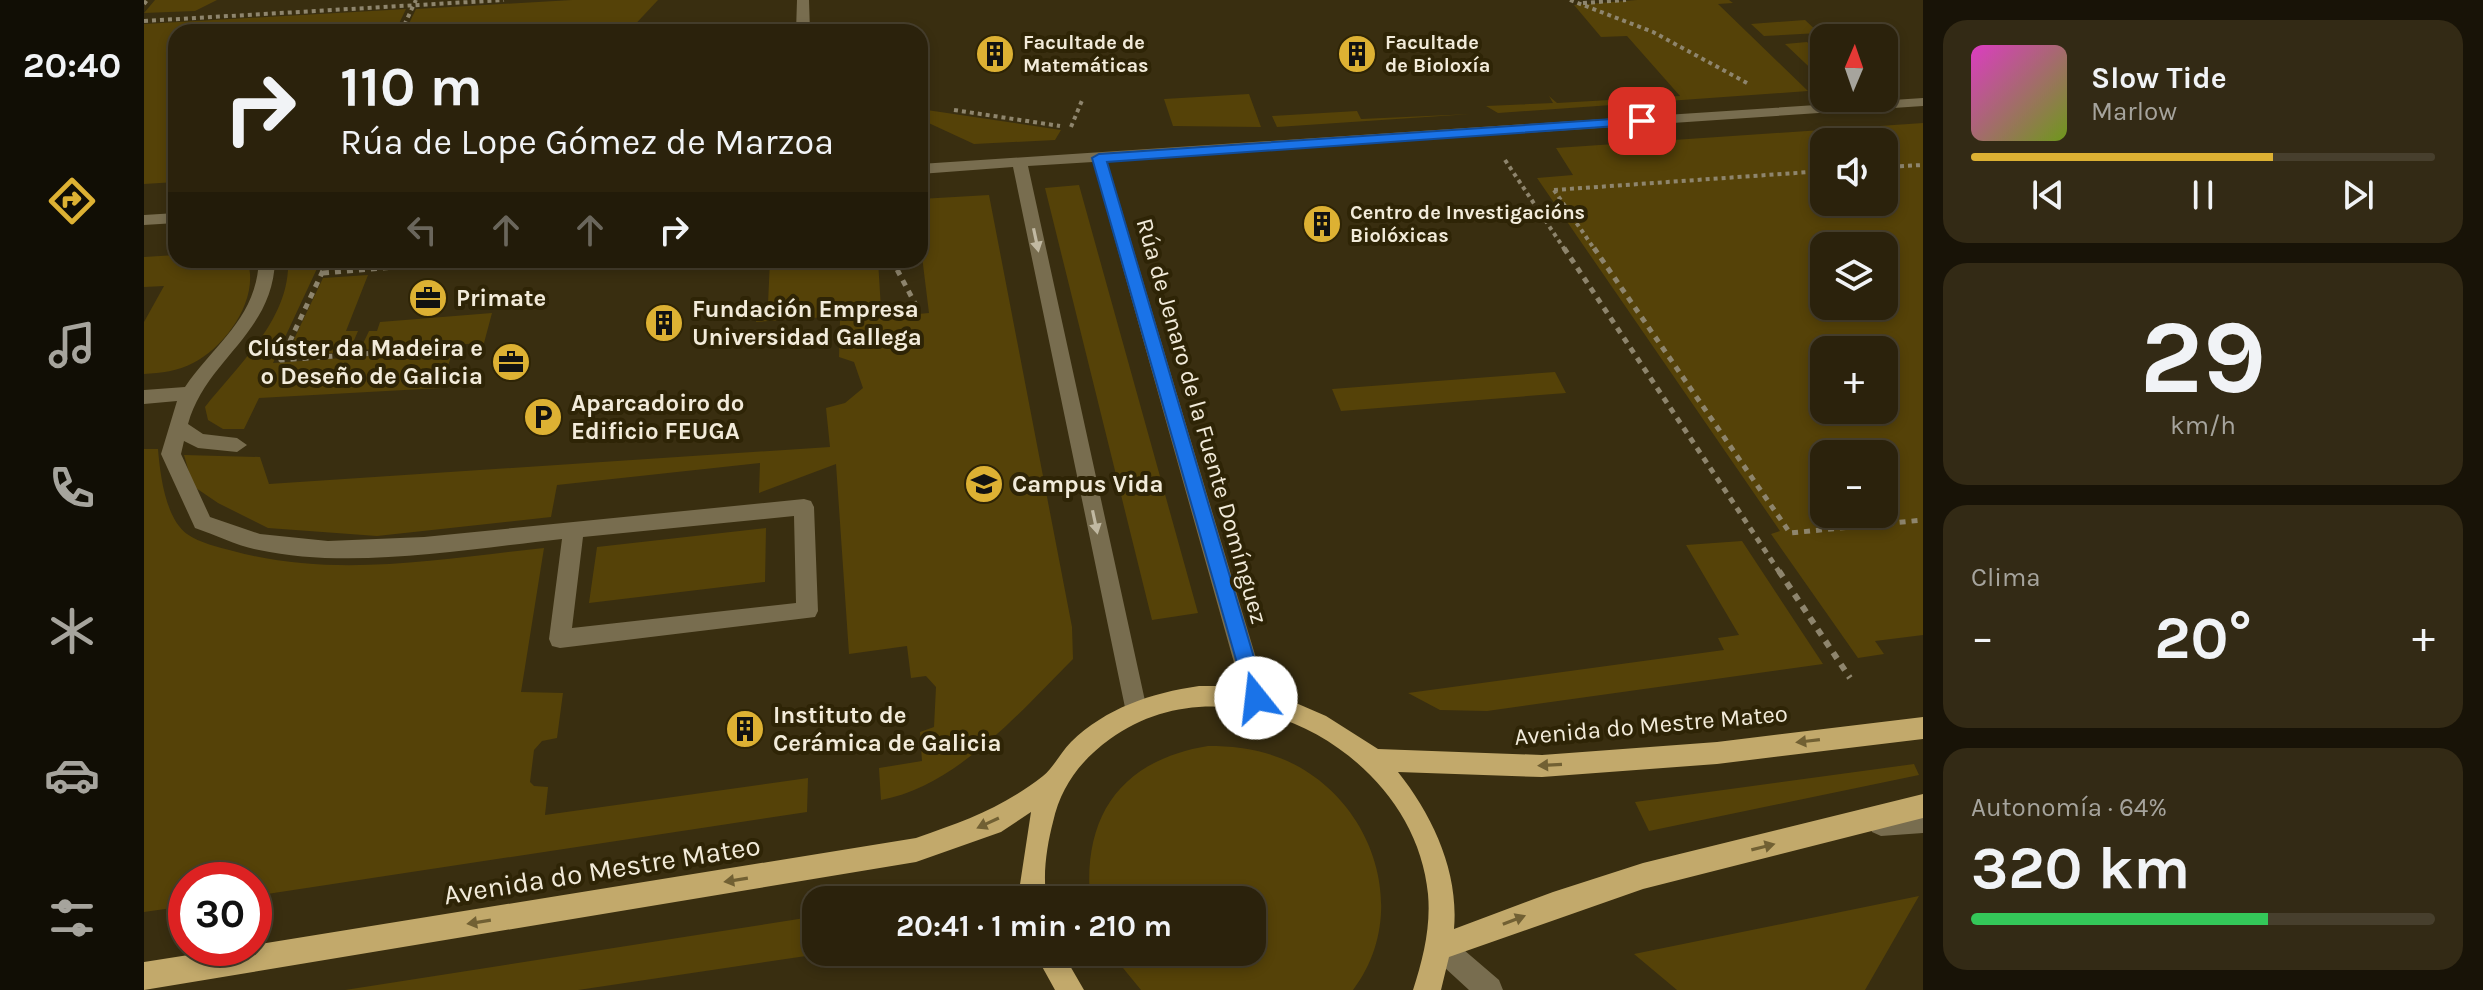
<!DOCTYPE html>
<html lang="es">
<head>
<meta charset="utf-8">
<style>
	body { margin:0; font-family:Karla,sans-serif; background:#332a15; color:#f1f3f6; height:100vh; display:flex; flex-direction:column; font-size:30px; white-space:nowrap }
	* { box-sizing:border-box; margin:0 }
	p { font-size:26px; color:#a6a49d }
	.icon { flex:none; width:44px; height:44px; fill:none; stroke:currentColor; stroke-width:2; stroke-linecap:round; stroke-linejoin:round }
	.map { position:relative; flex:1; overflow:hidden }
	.drawer { display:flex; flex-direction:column; gap:20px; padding:20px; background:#181307; width:560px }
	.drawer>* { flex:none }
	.hud { position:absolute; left:24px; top:24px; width:760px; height:244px; border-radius:24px; box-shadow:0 4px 12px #0003,0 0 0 2px #473f2d; background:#2b220c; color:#f1f3f6; overflow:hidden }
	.needle { width:52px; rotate:2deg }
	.fabs { position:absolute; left:1666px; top:24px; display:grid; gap:16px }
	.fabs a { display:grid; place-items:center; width:88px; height:88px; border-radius:16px; background:#2b220c; box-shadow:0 4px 12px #0003,0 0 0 2px #473f2d; font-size:40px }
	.speed { position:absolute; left:24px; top:862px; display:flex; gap:16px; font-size:40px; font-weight:700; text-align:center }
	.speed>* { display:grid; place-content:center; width:104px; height:104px; border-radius:50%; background:#2b220c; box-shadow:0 4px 12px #0003,0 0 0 2px #473f2d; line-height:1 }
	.speed .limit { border:12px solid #d22; background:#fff; color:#111 }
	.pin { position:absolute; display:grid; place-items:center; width:68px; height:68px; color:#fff; margin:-34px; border-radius:16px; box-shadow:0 4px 12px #0006 }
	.me { position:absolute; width:88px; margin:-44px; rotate:344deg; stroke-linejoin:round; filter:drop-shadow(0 0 6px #0008) }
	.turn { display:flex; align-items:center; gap:28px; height:168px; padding:0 40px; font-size:36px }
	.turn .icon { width:104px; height:104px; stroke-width:2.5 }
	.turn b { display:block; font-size:56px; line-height:68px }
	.lanes { display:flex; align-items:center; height:76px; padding:0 40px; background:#0003; justify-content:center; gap:40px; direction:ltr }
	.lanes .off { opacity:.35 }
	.big { font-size:60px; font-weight:700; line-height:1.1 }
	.drawer .widget { flex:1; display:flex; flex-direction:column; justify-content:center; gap:12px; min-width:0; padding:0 28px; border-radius:24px; background:#332a15 }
	.drawer .dial { align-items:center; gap:0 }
	.dial b { font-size:104px; line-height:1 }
	.song { display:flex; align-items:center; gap:24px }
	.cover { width:96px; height:96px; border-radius:12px; background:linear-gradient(135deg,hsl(310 70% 55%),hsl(80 70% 35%)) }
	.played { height:8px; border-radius:4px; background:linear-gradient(90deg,#ddb133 65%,#473f2d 65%) }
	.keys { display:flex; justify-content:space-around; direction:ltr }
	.heat { display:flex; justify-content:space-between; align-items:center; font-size:44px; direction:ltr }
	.charge { height:12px; border-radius:6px; background:linear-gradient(90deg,#34c759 64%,#473f2d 0) }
	.trip { position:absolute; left:658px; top:886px; width:464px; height:80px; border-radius:24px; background:#2b220c; box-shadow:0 4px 12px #0003,0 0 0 2px #473f2d; font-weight:700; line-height:80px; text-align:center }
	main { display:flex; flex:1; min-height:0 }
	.menu { display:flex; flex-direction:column; width:144px; justify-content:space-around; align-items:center; background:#110e05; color:#a6a49d }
	.menu .icon { width:56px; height:56px }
	.menu .active { color:#ddb133 }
	.menu b { font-size:36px; color:#f1f3f6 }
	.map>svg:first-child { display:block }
	.green { fill:#554208; fill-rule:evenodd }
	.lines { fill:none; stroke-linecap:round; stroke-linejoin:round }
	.path-far2 { stroke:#8e856d; stroke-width:4; stroke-dasharray:4 4; stroke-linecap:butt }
	.path-far1 { stroke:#8e856d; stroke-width:5; stroke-dasharray:6 6; stroke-linecap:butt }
	.path { stroke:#8e856d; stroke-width:6; stroke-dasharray:7 7; stroke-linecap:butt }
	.service { fill:#786d4f; fill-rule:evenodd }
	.minor { fill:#786d4f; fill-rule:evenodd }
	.primary { fill:#c2a96b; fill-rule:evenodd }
	.oneway { fill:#c1b9a2 }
	.oneway2 { fill:#716033 }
	.route { fill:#1a73e8; stroke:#114b97; stroke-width:2 }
	.labels { text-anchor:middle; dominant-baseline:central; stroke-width:8; stroke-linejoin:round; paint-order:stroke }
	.far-poi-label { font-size:20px; font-weight:bold; fill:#f2ebda; stroke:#2e2406; text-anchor:start }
	.poi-label { font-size:24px; font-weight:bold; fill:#f2ebda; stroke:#2e2406; text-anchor:start }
	.street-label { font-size:24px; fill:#f2ebda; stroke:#2e2406 }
	.near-street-label { font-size:28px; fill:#f2ebda; stroke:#2e2406 }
</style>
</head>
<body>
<main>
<nav class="menu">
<b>20:40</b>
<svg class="icon active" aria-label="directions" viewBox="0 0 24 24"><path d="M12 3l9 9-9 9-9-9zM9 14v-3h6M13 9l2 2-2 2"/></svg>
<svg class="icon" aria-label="music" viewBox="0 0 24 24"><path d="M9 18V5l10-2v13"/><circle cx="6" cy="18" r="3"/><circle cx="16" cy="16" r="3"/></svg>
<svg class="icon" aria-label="phone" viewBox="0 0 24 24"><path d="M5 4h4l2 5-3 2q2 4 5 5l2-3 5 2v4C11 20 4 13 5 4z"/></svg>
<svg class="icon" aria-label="climate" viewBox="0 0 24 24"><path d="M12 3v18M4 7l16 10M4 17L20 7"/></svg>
<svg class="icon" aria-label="car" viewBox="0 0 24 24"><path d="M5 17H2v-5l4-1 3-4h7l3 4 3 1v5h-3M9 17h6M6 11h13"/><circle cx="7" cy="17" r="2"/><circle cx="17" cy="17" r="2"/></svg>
<svg class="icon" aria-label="filters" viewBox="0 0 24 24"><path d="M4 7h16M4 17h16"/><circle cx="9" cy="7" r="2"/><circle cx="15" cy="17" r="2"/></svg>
</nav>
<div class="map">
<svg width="1779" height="990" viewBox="0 0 1779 990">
	<rect width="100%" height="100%" fill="#392e10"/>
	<path class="green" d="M11,0H73L51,11L0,13Z
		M428,0H514L484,32H261L272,9Z
		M1493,0H1585L1589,3L1574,4L1664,91L1354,113L1342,106L1409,103L1405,96L1413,103L1536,96L1483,36L1457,37L1430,5Z
		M262,9L251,32H32V182L0,184V24Z
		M1661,20L1675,33L1620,36L1607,24Z
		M1663,42L1680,58L1676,61L1680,65V81L1641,44Z
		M1105,94L1117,127L1029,126L1020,99Z
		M776,109L917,130L911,140L830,144L776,119Z
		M1213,111L1217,119L1327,114L1133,127L1128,116Z
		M1779,123V635L1731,641L1740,654L1714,658L1627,534L1636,531L1393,178L1429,175L1412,148ZM1680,142H1740V202H1680ZM1680,246H1740V306H1680ZM1680,350H1740V410H1680ZM1680,454H1740V514H1680Z
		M935,185L1054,613L1008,620L901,188Z
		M845,195L928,627L929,659C877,711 813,786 737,800L735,768L778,761L776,732L790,727L792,687L782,676L767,678L763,646L705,654L692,464L615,493L616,463L413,485L407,517L233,536L124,528L74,503L49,486L40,455L116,457L125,484L686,447L682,408L701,403L719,388L710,362L695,357L696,321L785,313L776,240V199Z
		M32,255V260H103C117,297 82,347 49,363C34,371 17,373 0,374V322L20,286L0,287V257Z
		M144,260H177L129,363L309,350L297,388L115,398L100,429H79L64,420L61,407C94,365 147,318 144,260Z
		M626,260H734L737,309L696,316L612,322L614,305L624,304Z
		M224,275L202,331H214L205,352L142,356L179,278Z
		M348,313L340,343L216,350L225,331H233L236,322Z
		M1411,372L1422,393L1197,411L1188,389Z
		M0,449H14C16,473 21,518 43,534C56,543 74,547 89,551C191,579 297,559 400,548L377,692L419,693L413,738L398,741L390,750L386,782L390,786L404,787L401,815L664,778L663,812L110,896V880H42V906L0,912Z
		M622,528L621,582L445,603L453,547Z
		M1598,541L1679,664L1343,711L1296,710L1264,693L1580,650L1574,638L1595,635L1542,545Z
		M1064,746C1090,746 1113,749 1136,758C1228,794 1269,911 1209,990H997L970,957L967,952H1108V900L946,899C939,813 979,760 1064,746Z
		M1770,764L1775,775L1505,831L1491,802Z
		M1775,896L1721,990H1533L1490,954Z
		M661,918L662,956L434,990H201Z"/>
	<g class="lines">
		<path class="path-far2" d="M1426,0L1509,32L1603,83
			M1439,3L1482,0
			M0,4L3,0
			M0,21L360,0
			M257,32L272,0
			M810,110L916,126
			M927,127L939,98
			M1361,160L1421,250
			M1740,167L1779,165
			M1410,190L1451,250
			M1410,190L1680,171"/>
		<path class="path-far1" d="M1420,248L1636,573
			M1450,248L1646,533L1779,520
			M184,260L137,360L310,347
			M179,273L332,260
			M696,318L775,311L748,260"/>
		<path class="path" d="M1635,571L1706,678"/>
		<path class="service" d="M115,260H131C129,334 62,359 44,424L59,434L93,438L103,445L93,452L54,448L40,441L37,454L66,517L116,534L184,541L280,537L660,499L667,501L670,507L674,611L671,617L416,648L408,646L405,639L418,539C325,549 207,570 115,550C93,546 72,535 51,528L17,454L33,401L0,404V390L41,387C72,342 112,319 115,260ZM650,516L652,603L428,628L439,537Z
			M1297,934L1306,938L1355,980L1359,990H1325L1288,956L1284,947L1288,938Z"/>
		<path class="minor" d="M653,0H665L666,32H652Z
			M1779,98V106L963,161L1124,698L1120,705L1112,708L1104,705L1100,698L949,162L884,166L1003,710L999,717L991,720L983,717L869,167L776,174V164Z
			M32,213V223L0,225V215Z
			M1779,809V833L1737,836L1728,832L1725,824L1728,816Z"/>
		<path class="primary" d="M1055,686H1085L1145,700L1182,716L1234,749L1398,755L1573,742L1779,717V739L1573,764L1398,777L1254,772C1289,816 1315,872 1310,929L1409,892L1499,863L1779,794V818L1499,889L1305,957L1297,990H1269C1279,959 1287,927 1284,894C1271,752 1086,652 966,739C937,760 917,786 909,822C903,845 898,876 903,900H877L875,891L887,812L857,832L772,862L0,990V962L89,948H110V945L772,838C821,821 858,808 899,776C910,767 917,752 927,742C962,708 1007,693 1055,686Z
			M890,952H918L940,990H911Z"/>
	</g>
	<defs><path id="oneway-solid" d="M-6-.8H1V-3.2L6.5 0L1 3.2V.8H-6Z" transform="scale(2)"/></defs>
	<g class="oneway">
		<use href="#oneway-solid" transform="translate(892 240) rotate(78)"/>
		<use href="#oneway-solid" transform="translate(951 522) rotate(78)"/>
	</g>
	<g class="oneway2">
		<use href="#oneway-solid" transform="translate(1664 741) rotate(173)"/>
		<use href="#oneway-solid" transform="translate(1406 765) rotate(177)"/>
		<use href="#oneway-solid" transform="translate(844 823) rotate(155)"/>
		<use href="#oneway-solid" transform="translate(1619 847) rotate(-14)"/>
		<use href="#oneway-solid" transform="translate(592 880) rotate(171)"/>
		<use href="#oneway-solid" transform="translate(1370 920) rotate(-21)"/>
		<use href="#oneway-solid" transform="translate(335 922) rotate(171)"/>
	</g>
	<path class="route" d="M1498,117L1504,121L1502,124L963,162L1122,698L1119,705L1112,708L1105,705L948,158L955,154Z"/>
	<defs>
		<symbol id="building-disc" viewBox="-11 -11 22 22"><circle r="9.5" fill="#ddb133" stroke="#2e2406"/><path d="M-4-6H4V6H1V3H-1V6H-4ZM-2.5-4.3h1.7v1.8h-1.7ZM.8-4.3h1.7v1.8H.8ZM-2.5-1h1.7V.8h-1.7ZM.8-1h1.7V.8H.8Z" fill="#111"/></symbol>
		<symbol id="office-disc" viewBox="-11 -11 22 22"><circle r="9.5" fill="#ddb133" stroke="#2e2406"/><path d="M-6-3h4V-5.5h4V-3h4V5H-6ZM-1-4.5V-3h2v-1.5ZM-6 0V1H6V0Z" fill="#111"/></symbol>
		<symbol id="parking-disc" viewBox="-11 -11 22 22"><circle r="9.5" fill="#ddb133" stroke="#2e2406"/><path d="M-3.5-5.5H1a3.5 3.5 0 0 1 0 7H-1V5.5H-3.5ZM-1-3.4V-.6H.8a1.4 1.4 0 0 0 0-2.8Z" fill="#111"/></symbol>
		<symbol id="university-disc" viewBox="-11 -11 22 22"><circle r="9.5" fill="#ddb133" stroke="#2e2406"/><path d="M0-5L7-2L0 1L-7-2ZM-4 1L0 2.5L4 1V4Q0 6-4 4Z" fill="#111"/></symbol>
	</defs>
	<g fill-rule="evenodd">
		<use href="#building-disc" x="829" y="32" width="44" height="44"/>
		<use href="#building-disc" x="1191" y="32" width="44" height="44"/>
		<use href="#building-disc" x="1156" y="202" width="44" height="44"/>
		<use href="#office-disc" x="262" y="276" width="44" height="44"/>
		<use href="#building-disc" x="498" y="301" width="44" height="44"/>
		<use href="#office-disc" x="345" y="340" width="44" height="44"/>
		<use href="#parking-disc" x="377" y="395" width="44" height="44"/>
		<use href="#university-disc" x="818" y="462" width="44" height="44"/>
		<use href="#building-disc" x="579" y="707" width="44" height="44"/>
	</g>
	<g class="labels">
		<g class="far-poi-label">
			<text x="879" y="42">Facultade de<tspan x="879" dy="23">Matemáticas</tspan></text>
			<text x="1241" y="42">Facultade<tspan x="1241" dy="23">de Bioloxía</tspan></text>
			<text x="1206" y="212">Centro de Investigacións<tspan x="1206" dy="23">Biolóxicas</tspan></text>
		</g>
		<g class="poi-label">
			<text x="312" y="298">Primate</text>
			<text x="548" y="309">Fundación Empresa<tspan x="548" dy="28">Universidad Gallega</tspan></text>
			<text x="339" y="348" text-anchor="end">Clúster da Madeira e<tspan x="339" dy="28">o Deseño de Galicia</tspan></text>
			<text x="427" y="403">Aparcadoiro do<tspan x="427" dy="28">Edificio FEUGA</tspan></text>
			<text x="868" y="484">Campus Vida</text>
			<text x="629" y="715">Instituto de<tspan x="629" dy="28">Cerámica de Galicia</tspan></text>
		</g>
		<g class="street-label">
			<text transform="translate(1058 421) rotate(74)">Rúa de Jenaro de la Fuente Domínguez</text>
			<text transform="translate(1507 725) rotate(-5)">Avenida do Mestre Mateo</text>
		</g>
		<g class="near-street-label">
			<text transform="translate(458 870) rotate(-9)">Avenida do Mestre Mateo</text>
		</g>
	</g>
</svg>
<div class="fabs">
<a><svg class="needle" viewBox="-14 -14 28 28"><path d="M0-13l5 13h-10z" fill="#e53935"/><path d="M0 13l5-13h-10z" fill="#a6a49d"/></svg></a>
<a><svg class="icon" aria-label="sound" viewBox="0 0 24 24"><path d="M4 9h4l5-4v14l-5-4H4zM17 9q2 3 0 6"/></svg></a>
<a><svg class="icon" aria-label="layers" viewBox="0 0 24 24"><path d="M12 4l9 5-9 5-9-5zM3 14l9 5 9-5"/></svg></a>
<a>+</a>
<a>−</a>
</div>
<div class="speed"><div class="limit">30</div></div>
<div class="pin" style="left:1498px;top:121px;background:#d93025"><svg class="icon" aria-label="arrive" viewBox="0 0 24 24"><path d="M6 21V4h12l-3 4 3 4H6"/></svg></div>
<svg class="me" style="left:1112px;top:698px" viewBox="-20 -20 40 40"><circle r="19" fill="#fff"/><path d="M0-13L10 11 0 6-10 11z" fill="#1a73e8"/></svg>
<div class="trip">20:41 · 1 min · 210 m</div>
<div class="hud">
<div class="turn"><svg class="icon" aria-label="right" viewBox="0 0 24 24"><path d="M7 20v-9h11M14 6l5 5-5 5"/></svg><div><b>110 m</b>Rúa de Lope Gómez de Marzoa</div></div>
<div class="lanes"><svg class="icon off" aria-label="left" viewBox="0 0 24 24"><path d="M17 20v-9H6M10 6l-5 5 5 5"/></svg><svg class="icon off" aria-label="ahead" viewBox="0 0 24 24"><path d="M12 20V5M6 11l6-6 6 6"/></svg><svg class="icon off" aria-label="ahead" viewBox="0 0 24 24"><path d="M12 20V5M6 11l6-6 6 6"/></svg><svg class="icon" aria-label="right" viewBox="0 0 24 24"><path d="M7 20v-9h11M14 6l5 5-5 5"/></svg></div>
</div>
</div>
<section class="drawer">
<div class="widget">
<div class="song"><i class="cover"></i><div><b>Slow Tide</b><p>Marlow</p></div></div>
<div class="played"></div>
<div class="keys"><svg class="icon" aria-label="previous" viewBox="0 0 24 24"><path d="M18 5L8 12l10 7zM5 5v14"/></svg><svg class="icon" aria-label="pause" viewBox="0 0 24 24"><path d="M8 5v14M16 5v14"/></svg><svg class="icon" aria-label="next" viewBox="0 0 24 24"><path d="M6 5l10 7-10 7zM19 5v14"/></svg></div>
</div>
<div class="widget dial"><b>29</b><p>km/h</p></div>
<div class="widget"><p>Clima</p>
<div class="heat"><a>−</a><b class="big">20°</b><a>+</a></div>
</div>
<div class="widget"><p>Autonomía · 64%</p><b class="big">320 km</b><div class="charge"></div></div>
</section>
</main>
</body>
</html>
